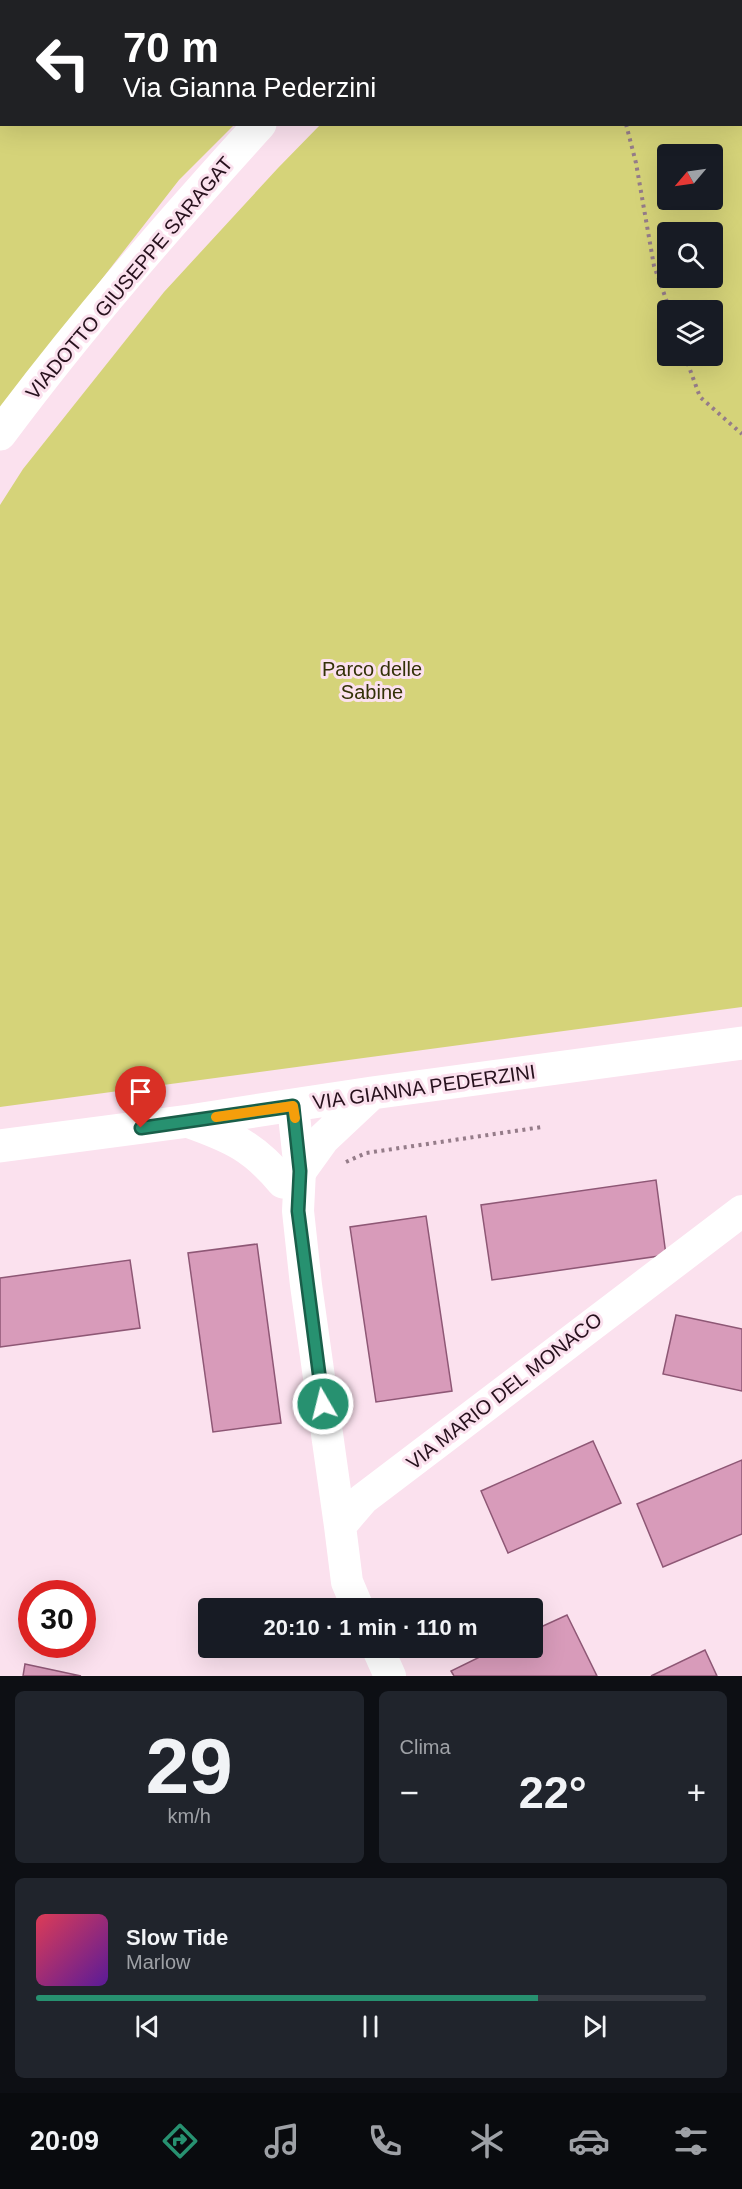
<!DOCTYPE html>
<html lang="it">
<head>
<meta charset="utf-8">
<style>
	body { margin:0; font-family:Helvetica,sans-serif; background:#20242c; color:#f1f3f6; height:100vh; display:flex; flex-direction:column; font-size:22px; white-space:nowrap }
	* { box-sizing:border-box; margin:0 }
	p { font-size:20px; color:#9ea1a6 }
	.icon { flex:none; width:33px; height:33px; fill:none; stroke:currentColor; stroke-width:2; stroke-linecap:round; stroke-linejoin:round }
	.map { position:relative; height:1676px; overflow:hidden }
	.side { display:flex; flex-direction:column; gap:15px; padding:15px; background:#0d0f14; flex:1 }
	.side>* { flex:none }
	.guide { position:absolute; left:0px; top:0px; width:742px; height:126px; box-shadow:0 6px 24px #0002; background:#202124; color:#fff; overflow:hidden }
	.needle { width:39px; rotate:241deg }
	.controls { position:absolute; left:657px; top:144px; display:grid; gap:12px }
	.controls a { display:grid; place-items:center; width:66px; height:66px; border-radius:6px; background:#171b24; box-shadow:0 6px 24px #0002; font-size:30px }
	.speed { position:absolute; left:18px; top:1580px; display:flex; gap:12px; font-size:30px; font-weight:700; text-align:center }
	.speed>* { display:grid; place-content:center; width:78px; height:78px; border-radius:50%; background:#171b24; box-shadow:0 6px 24px #0002; line-height:1 }
	.speed .limit { border:9px solid #d22; background:#fff; color:#111 }
	.pin { position:absolute; display:grid; place-items:center; width:51px; height:51px; color:#fff; margin:-62px -26px; border-radius:50% 50% 50% 0; rotate:-45deg; box-shadow:0 0 6px #0007 }
	.pin .icon { rotate:45deg }
	.me { position:absolute; width:66px; margin:-33px; rotate:352deg; stroke-linejoin:round; filter:drop-shadow(0 0 4px #0008) }
	.turn { display:flex; align-items:center; gap:21px; height:126px; padding:0 24px; font-size:27px }
	.turn .icon { width:78px; height:78px; stroke-width:2.5 }
	.turn b { display:block; font-size:42px; line-height:51px }
	.big { font-size:45px; font-weight:800; line-height:1.1 }
	.side .tile { flex:1; display:flex; flex-direction:column; justify-content:center; gap:9px; min-width:0; padding:0 21px; border-radius:9px; background:#20242c }
	.side .dial { align-items:center; gap:0 }
	.dial b { font-size:78px; line-height:1 }
	.song { display:flex; align-items:center; gap:18px }
	.cover { width:72px; height:72px; border-radius:9px; background:linear-gradient(135deg,hsl(350 70% 55%),hsl(270 70% 35%)) }
	.played { height:6px; border-radius:3px; background:linear-gradient(90deg,#279170 75%,#363941 75%) }
	.keys { display:flex; justify-content:space-around; direction:ltr }
	.heat { display:flex; justify-content:space-between; align-items:center; font-size:33px; direction:ltr }
	.side .tiles { flex:1; display:grid; gap:15px; grid-template-columns:1fr 1fr }
	.tile:last-child { grid-column:span 2 }
	.trip { position:absolute; left:198px; top:1598px; width:345px; height:60px; border-radius:6px; background:#171b24; box-shadow:0 6px 24px #0002; font-weight:800; line-height:60px; text-align:center }
	.tab-bar { display:flex; height:96px; justify-content:space-around; align-items:center; background:#090b0e; color:#9ea1a6 }
	.tab-bar .icon { width:42px; height:42px }
	.tab-bar .active { color:#279170 }
	.tab-bar b { font-size:27px; color:#f1f3f6 }
	.map>svg:first-child { display:block }
	.green { fill:#d5d379; fill-rule:evenodd }
	.building { fill:#d89bba; stroke:#8e5775; stroke-width:1.5 }
	.lines { fill:none; stroke-linecap:round; stroke-linejoin:round }
	.path { stroke:#957c89; stroke-width:4; stroke-dasharray:3 4.5; stroke-linecap:butt }
	.service { stroke:#fff; stroke-width:16 }
	.minor { stroke:#fff; stroke-width:32 }
	.tertiary { stroke:#fff; stroke-width:33 }
	.primary { stroke:#fff; stroke-width:33 }
	.route-casing { stroke:#195e49; stroke-width:15 }
	.route { stroke:#279170; stroke-width:10 }
	.slow { stroke:#f59e0b; stroke-width:10 }
	.labels { text-anchor:middle; dominant-baseline:central; stroke-width:6; stroke-linejoin:round; paint-order:stroke }
	.street-label { font-size:20px; fill:#27111d; stroke:#fbe1ee }
	.park-label { font-size:20px; fill:#333107; stroke:#fbe1ee }
</style>
</head>
<body>
<div class="map">
<svg width="742" height="1676" viewBox="0 0 742 1676">
	<rect width="100%" height="100%" fill="#fbe1ee"/>
	<path class="green" d="M0,0H356L2,2V124L234,125L179,180L0,410Z
		M441,0H742V1007L0,1107V505L23,469L164,292L278,168L320,125L741,124V2L439,1ZM668,154H712V200H668ZM668,232H712V278H668ZM668,310H712V356H668Z"/>
	<path class="building" d="M656,1180L666,1255L492,1280L481,1205Z
		M426,1216L452,1391L376,1402L350,1227Z
		M257,1244L281,1423L213,1432L188,1253Z
		M130,1260L140,1328L0,1347V1278Z
		M676,1315L742,1329V1391L663,1374Z
		M593,1441L621,1503L508,1553L481,1491Z
		M742,1460V1534L663,1567L637,1504Z
		M567,1615L597,1676H454L451,1671L500,1647H532V1631Z
		M705,1650L717,1676H651Z
		M25,1664L81,1676H23Z"/>
	<g class="lines">
		<path class="path" d="M604,2V0
			M626,124L636,163L654,266L670,310
			M685,356L700,397L742,434
			M346,1162L366,1153L542,1127"/>
		<path class="service" d="M0,45L2,42"/>
		<path class="minor" d="M293,1106L300,1171L298,1211L306,1285L340,1526
			M358,1608L347,1582L340,1526L363,1499L742,1211
			M377,1647L390,1676"/>
		<path class="tertiary" d="M190,1122C232,1137 254,1147 283,1182
			M0,1146L189,1121L372,1093L742,1043
			M300,1171L323,1139L372,1093"/>
		<path class="primary" d="M378,2L380,0
			M0,434C81,325 169,224 260,124"/>
	</g>
	<g class="lines">
		<defs>
			<path id="route" d="M141,1128L293,1106L300,1171L298,1211L323,1404"/>
		</defs>
		<use href="#route" class="route-casing"/>
		<use href="#route" class="route"/>
		<path class="slow" d="M216,1117L293,1106L295,1118"/>
	</g>
	<g class="labels">
		<g class="street-label">
			<text transform="translate(129 278) rotate(-50)">VIADOTTO GIUSEPPE SARAGAT</text>
			<text transform="translate(424 1087) rotate(-8)">VIA GIANNA PEDERZINI</text>
			<text transform="translate(504 1391) rotate(-38)">VIA MARIO DEL MONACO</text>
		</g>
		<g class="park-label">
			<text x="372" y="669">Parco delle<tspan x="372" dy="23">Sabine</tspan></text>
		</g>
	</g>
</svg>
<div class="controls">
<a><svg class="needle" viewBox="-14 -14 28 28"><path d="M0-13l5 13h-10z" fill="#e53935"/><path d="M0 13l5-13h-10z" fill="#9ea1a6"/></svg></a>
<a><svg class="icon" aria-label="search" viewBox="0 0 24 24"><circle cx="10" cy="10" r="6"/><path d="M15 15l6 6"/></svg></a>
<a><svg class="icon" aria-label="layers" viewBox="0 0 24 24"><path d="M12 4l9 5-9 5-9-5zM3 14l9 5 9-5"/></svg></a>
</div>
<div class="speed"><div class="limit">30</div></div>
<div class="pin" style="left:141px;top:1128px;background:#d93025"><svg class="icon" aria-label="arrive" viewBox="0 0 24 24"><path d="M6 21V4h12l-3 4 3 4H6"/></svg></div>
<svg class="me" style="left:323px;top:1404px" viewBox="-20 -20 40 40"><circle r="17" fill="#279170" stroke="#fff" stroke-width="3"/><path d="M0-11L8 9 0 5-8 9z" fill="#fff"/></svg>
<div class="trip">20:10 · 1 min · 110 m</div>
<div class="guide">
<div class="turn"><svg class="icon" aria-label="left" viewBox="0 0 24 24"><path d="M17 20v-9H6M10 6l-5 5 5 5"/></svg><div><b>70 m</b>Via Gianna Pederzini</div></div>
</div>
</div>
<section class="side">
<div class="tiles">
<div class="tile dial"><b>29</b><p>km/h</p></div>
<div class="tile"><p>Clima</p>
<div class="heat"><a>−</a><b class="big">22°</b><a>+</a></div>
</div>
<div class="tile">
<div class="song"><i class="cover"></i><div><b>Slow Tide</b><p>Marlow</p></div></div>
<div class="played"></div>
<div class="keys"><svg class="icon" aria-label="previous" viewBox="0 0 24 24"><path d="M18 5L8 12l10 7zM5 5v14"/></svg><svg class="icon" aria-label="pause" viewBox="0 0 24 24"><path d="M8 5v14M16 5v14"/></svg><svg class="icon" aria-label="next" viewBox="0 0 24 24"><path d="M6 5l10 7-10 7zM19 5v14"/></svg></div>
</div>
</div>
</section>
<nav class="tab-bar">
<b>20:09</b>
<svg class="icon active" aria-label="directions" viewBox="0 0 24 24"><path d="M12 3l9 9-9 9-9-9zM9 14v-3h6M13 9l2 2-2 2"/></svg>
<svg class="icon" aria-label="music" viewBox="0 0 24 24"><path d="M9 18V5l10-2v13"/><circle cx="6" cy="18" r="3"/><circle cx="16" cy="16" r="3"/></svg>
<svg class="icon" aria-label="phone" viewBox="0 0 24 24"><path d="M5 4h4l2 5-3 2q2 4 5 5l2-3 5 2v4C11 20 4 13 5 4z"/></svg>
<svg class="icon" aria-label="climate" viewBox="0 0 24 24"><path d="M12 3v18M4 7l16 10M4 17L20 7"/></svg>
<svg class="icon" aria-label="car" viewBox="0 0 24 24"><path d="M5 17H2v-5l4-1 3-4h7l3 4 3 1v5h-3M9 17h6M6 11h13"/><circle cx="7" cy="17" r="2"/><circle cx="17" cy="17" r="2"/></svg>
<svg class="icon" aria-label="filters" viewBox="0 0 24 24"><path d="M4 7h16M4 17h16"/><circle cx="9" cy="7" r="2"/><circle cx="15" cy="17" r="2"/></svg>
</nav>
</body>
</html>
